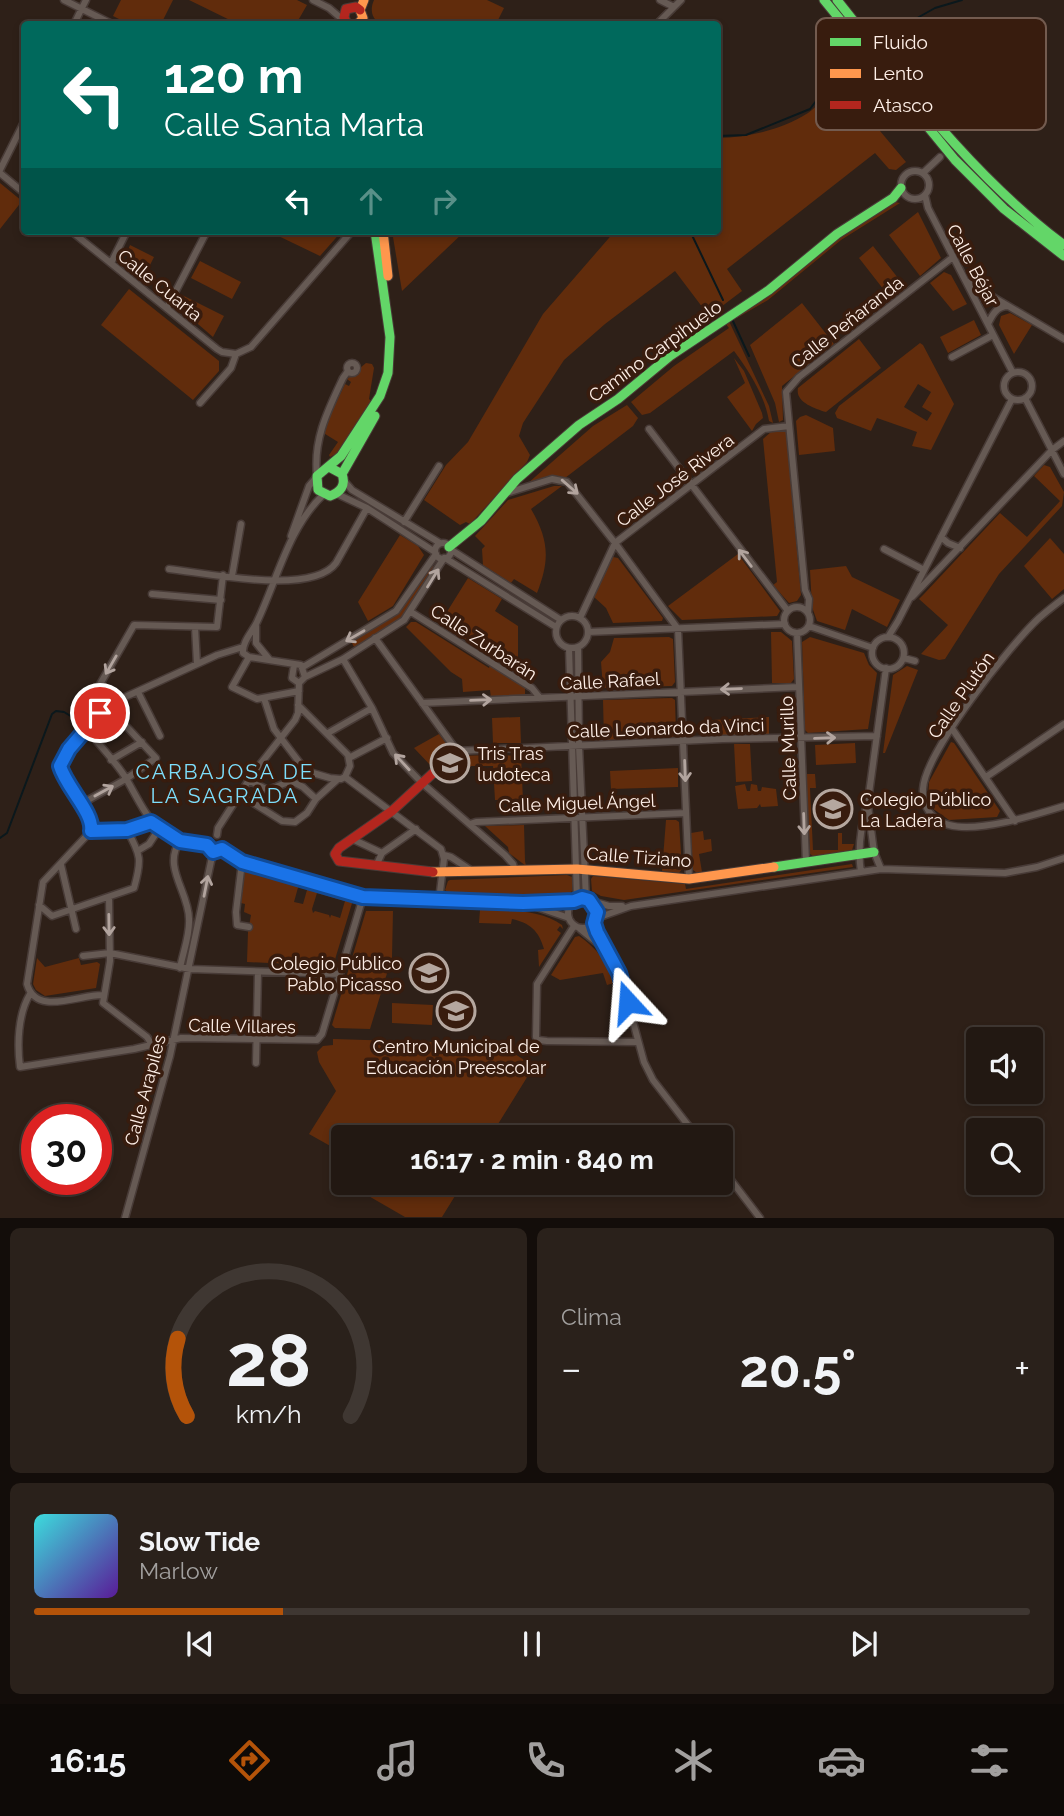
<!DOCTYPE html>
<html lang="es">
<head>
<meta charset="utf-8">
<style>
	body { margin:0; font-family:Raleway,sans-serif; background:#2a211b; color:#f1f3f6; height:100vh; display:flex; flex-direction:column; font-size:26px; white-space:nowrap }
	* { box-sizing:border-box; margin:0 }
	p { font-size:23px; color:#a2a09f }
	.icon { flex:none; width:38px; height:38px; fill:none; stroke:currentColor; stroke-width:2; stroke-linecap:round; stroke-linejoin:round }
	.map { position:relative; height:1218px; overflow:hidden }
	.panel { display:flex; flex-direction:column; gap:10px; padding:10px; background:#130d0a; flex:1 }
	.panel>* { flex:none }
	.top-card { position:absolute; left:21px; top:21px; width:700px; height:214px; border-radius:7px; box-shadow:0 4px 10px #0003,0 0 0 2px #3f3732; background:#00695c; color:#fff; overflow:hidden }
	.controls { position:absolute; left:966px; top:1027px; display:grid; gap:14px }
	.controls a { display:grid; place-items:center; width:77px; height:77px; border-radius:7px; background:#221812; box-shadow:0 4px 10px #0003,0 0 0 2px #3f3732; font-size:35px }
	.speed { position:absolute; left:21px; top:1104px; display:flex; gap:14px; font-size:35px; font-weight:700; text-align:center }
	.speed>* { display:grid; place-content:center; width:91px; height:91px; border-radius:50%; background:#221812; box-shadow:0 4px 10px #0003,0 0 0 2px #3f3732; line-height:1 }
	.speed .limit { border:10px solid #d22; background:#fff; color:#111 }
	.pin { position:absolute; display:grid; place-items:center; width:60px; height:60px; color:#fff; margin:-30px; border:4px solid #fff; border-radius:50%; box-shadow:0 2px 7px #0007 }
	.me { position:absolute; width:77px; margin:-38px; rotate:341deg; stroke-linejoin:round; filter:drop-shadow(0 0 5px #0008) }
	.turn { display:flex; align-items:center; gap:24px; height:147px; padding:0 28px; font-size:32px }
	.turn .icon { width:91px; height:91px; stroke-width:2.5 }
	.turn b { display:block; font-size:49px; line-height:60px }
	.lanes { display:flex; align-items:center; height:66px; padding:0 28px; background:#0003; justify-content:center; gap:35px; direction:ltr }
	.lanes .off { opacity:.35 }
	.big { font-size:52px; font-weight:700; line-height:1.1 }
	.panel .card { flex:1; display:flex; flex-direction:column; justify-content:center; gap:10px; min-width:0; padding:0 24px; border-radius:10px; background:#2a211b }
	.panel .dial { align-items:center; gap:0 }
	.dial svg { height:182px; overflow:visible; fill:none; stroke:#3f3732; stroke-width:7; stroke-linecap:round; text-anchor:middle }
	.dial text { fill:#f1f3f6; stroke:none }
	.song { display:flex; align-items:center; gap:21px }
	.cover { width:84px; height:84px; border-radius:10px; background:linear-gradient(135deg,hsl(180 70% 55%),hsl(270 70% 35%)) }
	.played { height:7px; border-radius:4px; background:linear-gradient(90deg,#b45309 25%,#3f3732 25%) }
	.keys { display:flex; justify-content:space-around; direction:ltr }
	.heat { display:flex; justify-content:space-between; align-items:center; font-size:38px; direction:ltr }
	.panel .tiles { flex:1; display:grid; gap:10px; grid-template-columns:1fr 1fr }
	.card:last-child { grid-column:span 2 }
	.trip { position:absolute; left:331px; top:1125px; width:402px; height:70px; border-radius:7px; background:#221812; box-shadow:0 4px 10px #0003,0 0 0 2px #3f3732; font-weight:700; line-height:70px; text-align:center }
	.dock { display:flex; height:112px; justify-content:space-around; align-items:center; background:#0e0a07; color:#a2a09f }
	.dock .icon { width:49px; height:49px }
	.dock .on { color:#b45309 }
	.dock b { font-size:32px; color:#f1f3f6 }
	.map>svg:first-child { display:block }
	.green { fill:#612c0c; fill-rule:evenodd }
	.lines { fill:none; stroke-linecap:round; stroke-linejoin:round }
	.stream { stroke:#0b181c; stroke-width:2 }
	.street-casing { stroke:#483b37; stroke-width:9 }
	.fast-casing { stroke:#483b37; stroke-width:11 }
	.slow-casing { stroke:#483b37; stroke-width:11 }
	.jam-casing { stroke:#483b37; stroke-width:11 }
	.street { stroke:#665a54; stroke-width:6 }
	.fast { stroke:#63d668; stroke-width:9 }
	.slow { stroke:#ff974d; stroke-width:9 }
	.jam { stroke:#b3261e; stroke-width:9 }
	.oneway { stroke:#b2a49e }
	.route-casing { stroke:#114b97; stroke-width:18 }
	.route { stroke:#1a73e8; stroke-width:12 }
	.labels { text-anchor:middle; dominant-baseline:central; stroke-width:7; stroke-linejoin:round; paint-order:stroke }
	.street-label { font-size:18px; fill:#feefe7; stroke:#381c0e }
	.poi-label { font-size:18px; fill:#feefe7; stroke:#381c0e; text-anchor:start }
	.quarter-label { font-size:21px; letter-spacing:2px; fill:#7ddefb; stroke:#381c0e }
	.key { fill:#381c0e; stroke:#735b4f; stroke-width:2 }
	.key-label { font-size:19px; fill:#feefe7 }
</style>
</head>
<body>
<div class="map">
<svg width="1064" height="1218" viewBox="0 0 1064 1218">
	<rect width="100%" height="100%" fill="#2e2018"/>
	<path class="green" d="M121,0H173L161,24H129L113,16Z
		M189,0H297L307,5L296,24H238Z
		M374,0H487L504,8L496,24H380C371,18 370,9 374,0Z
		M835,84L844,88L906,162L896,170L889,169L875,153L727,269L742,291L709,316L675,271L605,324L564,360L523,423L519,436L530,455L527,462L470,524L466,522L460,525L424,500L446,465L468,442L543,314L615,231H718V138C749,137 781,130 808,113C819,106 827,93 835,84Z
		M0,183L22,201L0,229Z
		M895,202L900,203L841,240L768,300L737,318L735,315L838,236Z
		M918,212L941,258L920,276L889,235Z
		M268,231H342L320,256Z
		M392,231H465L402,291Z
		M130,245L154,257L143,279C130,269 123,261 130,245Z
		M873,246L905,287L891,299L859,258Z
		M200,261L241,282L232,299L191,278Z
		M944,272L951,275L967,304L953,311L930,283Z
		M129,289L219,361V371L193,400L101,325Z
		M182,295L224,316L213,337L184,312Z
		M802,303L834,344L782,386L783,420L779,422L775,403L750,345Z
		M1010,313L1032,325L1014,354L999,325L1001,316Z
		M728,319L769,406L773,423L769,421C765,396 749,371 734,351L650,413L642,415L631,402L674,366L729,328L725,323L674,360L626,399L581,429L514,487L581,427Z
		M974,320L981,335L948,353L940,337Z
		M859,339L881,368L826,412C814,408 795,402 798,388Z
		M920,343L923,345L954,404L931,450L912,446L917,432L877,418L871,431L837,418L835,413L839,406ZM918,384L931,392L922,407L932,413L927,421L904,407Z
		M734,358L744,371L762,413L763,418L756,424L752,431L727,397L745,383Z
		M366,363L372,364L374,368L369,399L371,401L338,453L330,457L329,455L338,442L322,432L345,384L349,386L351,382L347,379Z
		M627,405L638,418L633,426L565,478L552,477L527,484L593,426Z
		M806,415L833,428L835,451L799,455L796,421L800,417Z
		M786,430L801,595L797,601L789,603L773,585L777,582L763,439L772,431Z
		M1044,465L1050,467L1064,492L1062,506L999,574L945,659L939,660L921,654L948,625L919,599L923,595L1000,513L1027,537L1060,501L1034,476Z
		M554,486H562L531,509C549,540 550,560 537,593L514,579L511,583L483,565L482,549L485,546L475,536L508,500Z
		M400,535L418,546L424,555L393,606L368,621L358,602Z
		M1050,538L1064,554V589L1052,599L1024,566Z
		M738,554L780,611L777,616L682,620L668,606Z
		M613,557L618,558L663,618L662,621L613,623L606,608L594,597Z
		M430,565L436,568L402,618L354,647L351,641L398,612Z
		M846,566L852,577L900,600L887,627L852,609L845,630L817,621L812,607L810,570Z
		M468,578L502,599L495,611L518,626V670L490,652L489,650L485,652L440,623Z
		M411,622H416L489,668L490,665L525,688V695L491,698L490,690L463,692L462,679L451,672L406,627Z
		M771,632H781L792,641L794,679L791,683H772Z
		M669,637L673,639L675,682L672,686L603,688L601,662L610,652L614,638Z
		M810,637L864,653L869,665L877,673L868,729L808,733L805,730L802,642Z
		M907,666L918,670L885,753H883L893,675Z
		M672,698L675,700L676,733L673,737L604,740L603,700Z
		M520,717L521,743H493L492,718Z
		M769,717V734L712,736V720Z
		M439,734L448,746V752L432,767L414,748Z
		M951,742L954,743L1000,811L997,817L949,820L932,808L928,801L929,782Z
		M855,743L856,763L816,765L815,745Z
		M734,744H750L752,781L736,782Z
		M493,755L521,756L523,800H495L493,766H471L464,773L451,760L456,756Z
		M678,768V787L611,789L610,771Z
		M806,774H815L816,788H810L813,850H838V833H842V844H854L852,850L813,856L810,854Z
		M745,784L747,791H750L751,784L757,785L758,791H761L762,787L776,789L778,806L761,807L760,804L757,808L738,809L735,786Z
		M666,820H676L679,822L682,869L679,873L662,871Z
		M524,825L525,861L526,866L509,853L508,847L485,826Z
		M703,831L704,840L711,839L712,851L699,854L702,872L697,873L693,870L691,833Z
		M852,864L853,867L624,900L601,896L592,891L591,879L593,876L685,884L686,889Z
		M248,869L299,884L294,902L303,904L307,890L313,889L353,900L333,966L247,962L248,932L251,915L244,912L245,904L241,903L245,870ZM317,893L345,901L340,918L331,915L330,918L329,915L315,911L313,913L312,909Z
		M567,875L572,877V891L569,895L524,897L450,894L445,890L448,881L450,880Z
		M480,910C507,910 539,909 562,925L563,929L560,926L557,930L561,933L539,967L538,950L544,949C539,931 530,923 512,919L511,924L479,923Z
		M366,911H393L392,957L370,1029L335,1028L332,1025Z
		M579,936C596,948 608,962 614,983L607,985L603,973L560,980L551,975L575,937Z
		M37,958L45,967L79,958L81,965L97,962L100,964L96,988L45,996L36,990L33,984Z
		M392,1003L433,1005L432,1025L392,1023Z
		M333,1039L499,1044L534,1066L490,1137L343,1138V1181L329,1173L341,1152L309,1134L336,1091L319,1062L317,1052L323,1046L333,1045Z
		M346,1183H463L442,1217H405Z"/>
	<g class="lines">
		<path class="stream" d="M894,31L935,8L962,0
			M718,136L746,135L810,109L841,68
			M690,231L723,300
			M732,319L749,356
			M0,838L7,833L52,714L56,711L64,712L82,723"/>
		<defs>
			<path id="street" d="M64,0L112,24
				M313,0L329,8L343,20
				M660,0L674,7
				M74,24L86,0
				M657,24L681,0
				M0,170L24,122
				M901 185a14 14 0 1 1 28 0a14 14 0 1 1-28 0Z
				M0,173L24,193
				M923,173L940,157
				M925,195L928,208L1013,373
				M71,231L217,349L222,352L236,354
				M111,263L127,231
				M966,281L1064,339
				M167,308L207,231
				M988,324C992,315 997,306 1008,306
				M952,357L993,335
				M347 368a5 5 0 1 1 10 0a5 5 0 1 1-10 0Z
				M1004 386a14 14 0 1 1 28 0a14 14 0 1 1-28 0Z
				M1025,398L1064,474
				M200,403L231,368L236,354L251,347L352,231
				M649,429L788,611
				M317,476C313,439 328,410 343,378L348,371
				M345,482L352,490L440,543
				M507,493L552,479L567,482L615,543L678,629L689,879
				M337,494L367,508L435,552
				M404,522L439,466
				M291,536L309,486L315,479
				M941,537L948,543L960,548
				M435 551a8 8 0 1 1 16 0a8 8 0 1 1-16 0Z
				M450,549L561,620
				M884,549L924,570
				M445,558L556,627
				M169,569C207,573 312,596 336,563L367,508
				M232,576L241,524
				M152,594L221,600
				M912,597L1052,450L1064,441
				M1064,598C1056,604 1047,611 1039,618C1010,645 925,752 923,789C922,806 932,821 949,825C978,833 1035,815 1064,806
				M784 620a13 13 0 1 1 26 0a13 13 0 1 1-26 0Z
				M411,612L532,688L540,698
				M808,612L809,599L805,590L786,392L799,377L953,257
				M556 632a16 16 0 1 1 32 0a16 16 0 1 1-32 0Z
				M580,618L615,543L764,429L789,426
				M256,626V643L269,659
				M809,626L873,648
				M195,627L197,664
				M588,632L785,624
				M797,633L806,862
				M888,637L898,621L1012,399
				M872 653a16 16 0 1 1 32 0a16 16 0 1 1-32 0Z
				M375,638L457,751L723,739L877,736
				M578,647L579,746L586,899
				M569,648L577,899
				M249,657L232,687L257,699L299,691
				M904,658L915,661
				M343,659L372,708L393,753L422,783L505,855L513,864L515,871
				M294,665L292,678L299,683
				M303,667L396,611L436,554
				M305,677L343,659L404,620L444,558
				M299,683L305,677L301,665L249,657L243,653C242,643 251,633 256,624C277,581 288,528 323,495
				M138,692L160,736
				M264,698L274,729L306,771L330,778L341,779L345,777L441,849L444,859L439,900
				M112,703L99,686L134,625L217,627L223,575
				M422,703L799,687
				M298,705L348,755L350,766L345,777
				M86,727C98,745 116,761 127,780C150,821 156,840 207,845
				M951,727L1015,821
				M328,733L372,708
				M349,758L387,738
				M111,760L142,742
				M986,777L1064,724
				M248,780L268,790L291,781L303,787L316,799
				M239,794L282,821L295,822L307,813L316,799L338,779
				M81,804L126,779L156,758L126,726L112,727L93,737
				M868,806L874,852L881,869
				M470,824L476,822L686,813
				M91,831C94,812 66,787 60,767L86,727L112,703L217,655L243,647
				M91,831L43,882L27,984C36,1017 80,994 103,995
				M91,831L127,830L151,822
				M217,835L218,828L254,772L295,720L298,713L299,683
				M352,839L382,853
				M180,841C162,867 189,892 189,919C190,935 183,952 180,968
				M222,849L242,862L363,897L523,903L574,901
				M139,850L149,844L159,829
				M444,855L451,857L472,871
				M242,862L236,912L237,925L249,927
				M61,865L76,929
				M376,866L382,853L416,829
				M861,872C857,848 861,825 868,801L886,668
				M109,898L110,961L103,1003L147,1037L152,1045
				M568 913a15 15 0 1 1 30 0a15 15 0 1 1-30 0Z
				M592,901L609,906H622
				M39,905L52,916L134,888C142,860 141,855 127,830
				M531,905L569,918
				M597,918L631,906L881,869L1005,873L1037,867L1064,858
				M594,923L597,932L623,985L644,1062L653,1080L698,1138
				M574,926L537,984L536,1037L538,1040L547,1041L637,1042
				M580,929L601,946
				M83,956L110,953L190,969L340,974
				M30,994C18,1014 17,1044 20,1067L134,1049L181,1038L317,1040L322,1034L363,897
				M256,1063L258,972
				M721,1167L760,1218
				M125,1218L170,1056L213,852"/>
			<path id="fast" d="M824,0L955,160L1004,209L1064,256
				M837,0C908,89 972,176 1064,245
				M329,467L342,474C346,485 341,492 330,496L318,490L317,476L341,456L380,396L388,373L390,337L375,231
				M342,474L375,416
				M449,547L481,521L517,479L579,425L618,399L670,356L769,290L837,234L893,198L901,188
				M774,867L874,852"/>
			<path id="slow" d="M358,24L363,18L360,10L364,0
				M383,231L388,276
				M433,872L577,869L689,879L774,867"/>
			<path id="jam" d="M347,24L344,17L346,9L356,7L360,10
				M433,872L339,861L335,854L339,848L392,811L457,751"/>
		</defs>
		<use href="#street" class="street-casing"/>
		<use href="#fast" class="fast-casing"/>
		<use href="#slow" class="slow-casing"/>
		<use href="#jam" class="jam-casing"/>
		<use href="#street" class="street"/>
		<use href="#fast" class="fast"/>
		<use href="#slow" class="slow"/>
		<use href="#jam" class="jam"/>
	</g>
	<defs><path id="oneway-shaft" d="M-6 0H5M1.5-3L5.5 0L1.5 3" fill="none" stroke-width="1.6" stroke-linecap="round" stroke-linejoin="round" transform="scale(1.75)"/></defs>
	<g class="oneway">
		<use href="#oneway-shaft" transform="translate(570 487) rotate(41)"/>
		<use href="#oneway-shaft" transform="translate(745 558) rotate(-127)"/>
		<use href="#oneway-shaft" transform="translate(433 578) rotate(-58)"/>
		<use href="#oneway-shaft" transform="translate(355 636) rotate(150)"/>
		<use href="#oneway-shaft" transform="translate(111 665) rotate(120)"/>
		<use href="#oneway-shaft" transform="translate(731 689) rotate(178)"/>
		<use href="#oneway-shaft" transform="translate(481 700) rotate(-2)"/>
		<use href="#oneway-shaft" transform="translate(825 738) rotate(-2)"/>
		<use href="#oneway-shaft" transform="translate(402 762) rotate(-133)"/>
		<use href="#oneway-shaft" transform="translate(685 771) rotate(88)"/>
		<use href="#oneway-shaft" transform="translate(104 791) rotate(-29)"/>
		<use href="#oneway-shaft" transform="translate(804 824) rotate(88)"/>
		<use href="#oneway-shaft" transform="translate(206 886) rotate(-79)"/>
		<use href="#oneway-shaft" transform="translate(109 925) rotate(89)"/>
	</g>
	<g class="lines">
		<defs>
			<path id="route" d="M100,713L69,749L60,766C66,787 94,813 91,831L127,830L151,822L180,841L207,845L213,852L222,849L242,862L363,897L523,903L574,901L582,898L589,900L597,912L594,923L597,932L619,973L628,1002"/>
		</defs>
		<use href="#route" class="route-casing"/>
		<use href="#route" class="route"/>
	</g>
	<defs>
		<symbol id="school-ring" viewBox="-11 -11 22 22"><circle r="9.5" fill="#381c0e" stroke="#b5a79f" stroke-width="1.5"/><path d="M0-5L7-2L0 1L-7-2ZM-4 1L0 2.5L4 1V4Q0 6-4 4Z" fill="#b5a79f"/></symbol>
	</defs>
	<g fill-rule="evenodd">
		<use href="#school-ring" x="428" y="741" width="44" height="44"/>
		<use href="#school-ring" x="811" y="787" width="44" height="44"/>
		<use href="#school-ring" x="407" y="951" width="44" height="44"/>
		<use href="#school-ring" x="434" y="989" width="44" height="44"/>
	</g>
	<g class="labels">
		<g class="street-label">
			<text transform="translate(973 265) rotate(62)">Calle Béjar</text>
			<text transform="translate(160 285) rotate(39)">Calle Cuarta</text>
			<text transform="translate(847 322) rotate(-38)">Calle Peñaranda</text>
			<text transform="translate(655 351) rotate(-36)">Camino Carpihuelo</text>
			<text transform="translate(675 480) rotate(-37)">Calle José Rivera</text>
			<text transform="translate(484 642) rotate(33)">Calle Zurbarán</text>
			<text transform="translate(610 681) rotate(-3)">Calle Rafael</text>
			<text transform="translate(961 695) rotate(-55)">Calle Plutón</text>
			<text transform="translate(666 728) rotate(-2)">Calle Leonardo da Vinci</text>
			<text transform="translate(788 748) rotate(-92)">Calle Murillo</text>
			<text transform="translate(577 803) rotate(-2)">Calle Miguel Ángel</text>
			<text transform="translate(639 857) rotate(4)">Calle Tiziano</text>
			<text transform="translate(242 1026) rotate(1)">Calle Villares</text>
			<text transform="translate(145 1090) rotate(-75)">Calle Arapiles</text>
		</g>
		<g class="poi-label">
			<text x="477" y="753">Tris Tras<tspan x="477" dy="21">ludoteca</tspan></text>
			<text x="860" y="799">Colegio Público<tspan x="860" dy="21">La Ladera</tspan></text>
			<text x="402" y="963" text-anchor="end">Colegio Público<tspan x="402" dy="21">Pablo Picasso</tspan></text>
			<text x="456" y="1046" text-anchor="middle">Centro Municipal de<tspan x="456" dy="21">Educación Preescolar</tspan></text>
		</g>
		<g class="quarter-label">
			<text x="225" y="771">CARBAJOSA DE<tspan x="225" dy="24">LA SAGRADA</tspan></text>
		</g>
	</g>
	<rect x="816" y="18" width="230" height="112" rx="10" class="key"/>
	<rect x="830" y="38" width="31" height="8" fill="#63d668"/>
	<rect x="830" y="69" width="31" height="9" fill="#ff974d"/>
	<rect x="830" y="101" width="31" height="8" fill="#b3261e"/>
	<g class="key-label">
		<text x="873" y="49">Fluido</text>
		<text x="873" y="80">Lento</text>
		<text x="873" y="112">Atasco</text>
	</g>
</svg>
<div class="controls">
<a><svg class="icon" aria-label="sound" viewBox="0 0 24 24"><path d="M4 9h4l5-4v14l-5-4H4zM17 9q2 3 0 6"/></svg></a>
<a><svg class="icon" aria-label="search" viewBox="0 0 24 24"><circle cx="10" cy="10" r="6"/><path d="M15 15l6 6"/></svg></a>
</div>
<div class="speed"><div class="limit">30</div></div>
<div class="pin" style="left:100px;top:713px;background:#d93025"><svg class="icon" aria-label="arrive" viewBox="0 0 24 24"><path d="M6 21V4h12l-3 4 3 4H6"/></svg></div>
<svg class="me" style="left:628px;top:1002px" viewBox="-20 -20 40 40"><path d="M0-17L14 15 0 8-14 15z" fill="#1a73e8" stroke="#fff" stroke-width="4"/></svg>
<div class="trip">16:17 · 2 min · 840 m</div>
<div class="top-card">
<div class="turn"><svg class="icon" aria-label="left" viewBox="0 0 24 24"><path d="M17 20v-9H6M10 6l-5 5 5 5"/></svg><div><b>120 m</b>Calle Santa Marta</div></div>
<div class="lanes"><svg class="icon" aria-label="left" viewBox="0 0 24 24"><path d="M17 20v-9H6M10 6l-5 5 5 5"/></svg><svg class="icon off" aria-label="ahead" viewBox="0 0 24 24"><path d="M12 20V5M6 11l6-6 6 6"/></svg><svg class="icon off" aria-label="right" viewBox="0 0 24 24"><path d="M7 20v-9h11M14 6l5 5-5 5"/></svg></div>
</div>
</div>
<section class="panel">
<div class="tiles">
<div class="card dial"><svg viewBox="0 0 100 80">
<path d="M14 69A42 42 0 1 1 86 69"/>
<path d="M14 69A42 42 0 0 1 10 35" stroke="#b45309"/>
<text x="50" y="56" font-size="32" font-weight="700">28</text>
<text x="50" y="72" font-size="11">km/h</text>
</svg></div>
<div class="card"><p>Clima</p>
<div class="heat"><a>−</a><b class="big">20.5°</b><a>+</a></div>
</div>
<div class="card">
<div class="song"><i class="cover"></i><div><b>Slow Tide</b><p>Marlow</p></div></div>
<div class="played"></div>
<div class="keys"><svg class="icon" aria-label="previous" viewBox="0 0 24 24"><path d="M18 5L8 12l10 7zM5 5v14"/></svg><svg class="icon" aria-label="pause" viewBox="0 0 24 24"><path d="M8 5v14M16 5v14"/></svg><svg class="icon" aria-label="next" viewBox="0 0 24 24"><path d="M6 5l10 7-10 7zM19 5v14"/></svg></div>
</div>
</div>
</section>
<nav class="dock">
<b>16:15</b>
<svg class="icon on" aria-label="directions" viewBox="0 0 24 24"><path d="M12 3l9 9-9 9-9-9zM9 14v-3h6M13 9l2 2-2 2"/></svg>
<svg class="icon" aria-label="music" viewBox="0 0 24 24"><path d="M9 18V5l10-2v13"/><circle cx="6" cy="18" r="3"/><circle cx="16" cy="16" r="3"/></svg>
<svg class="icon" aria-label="phone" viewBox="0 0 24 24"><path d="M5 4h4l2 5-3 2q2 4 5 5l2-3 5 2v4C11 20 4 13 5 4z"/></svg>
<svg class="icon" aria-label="climate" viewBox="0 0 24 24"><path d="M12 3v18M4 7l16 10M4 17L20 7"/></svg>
<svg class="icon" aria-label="car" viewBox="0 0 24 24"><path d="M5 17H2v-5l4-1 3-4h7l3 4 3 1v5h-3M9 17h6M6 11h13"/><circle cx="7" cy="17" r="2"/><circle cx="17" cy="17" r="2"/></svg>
<svg class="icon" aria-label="filters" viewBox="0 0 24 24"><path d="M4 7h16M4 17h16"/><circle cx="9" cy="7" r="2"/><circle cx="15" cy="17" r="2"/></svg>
</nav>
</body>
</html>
